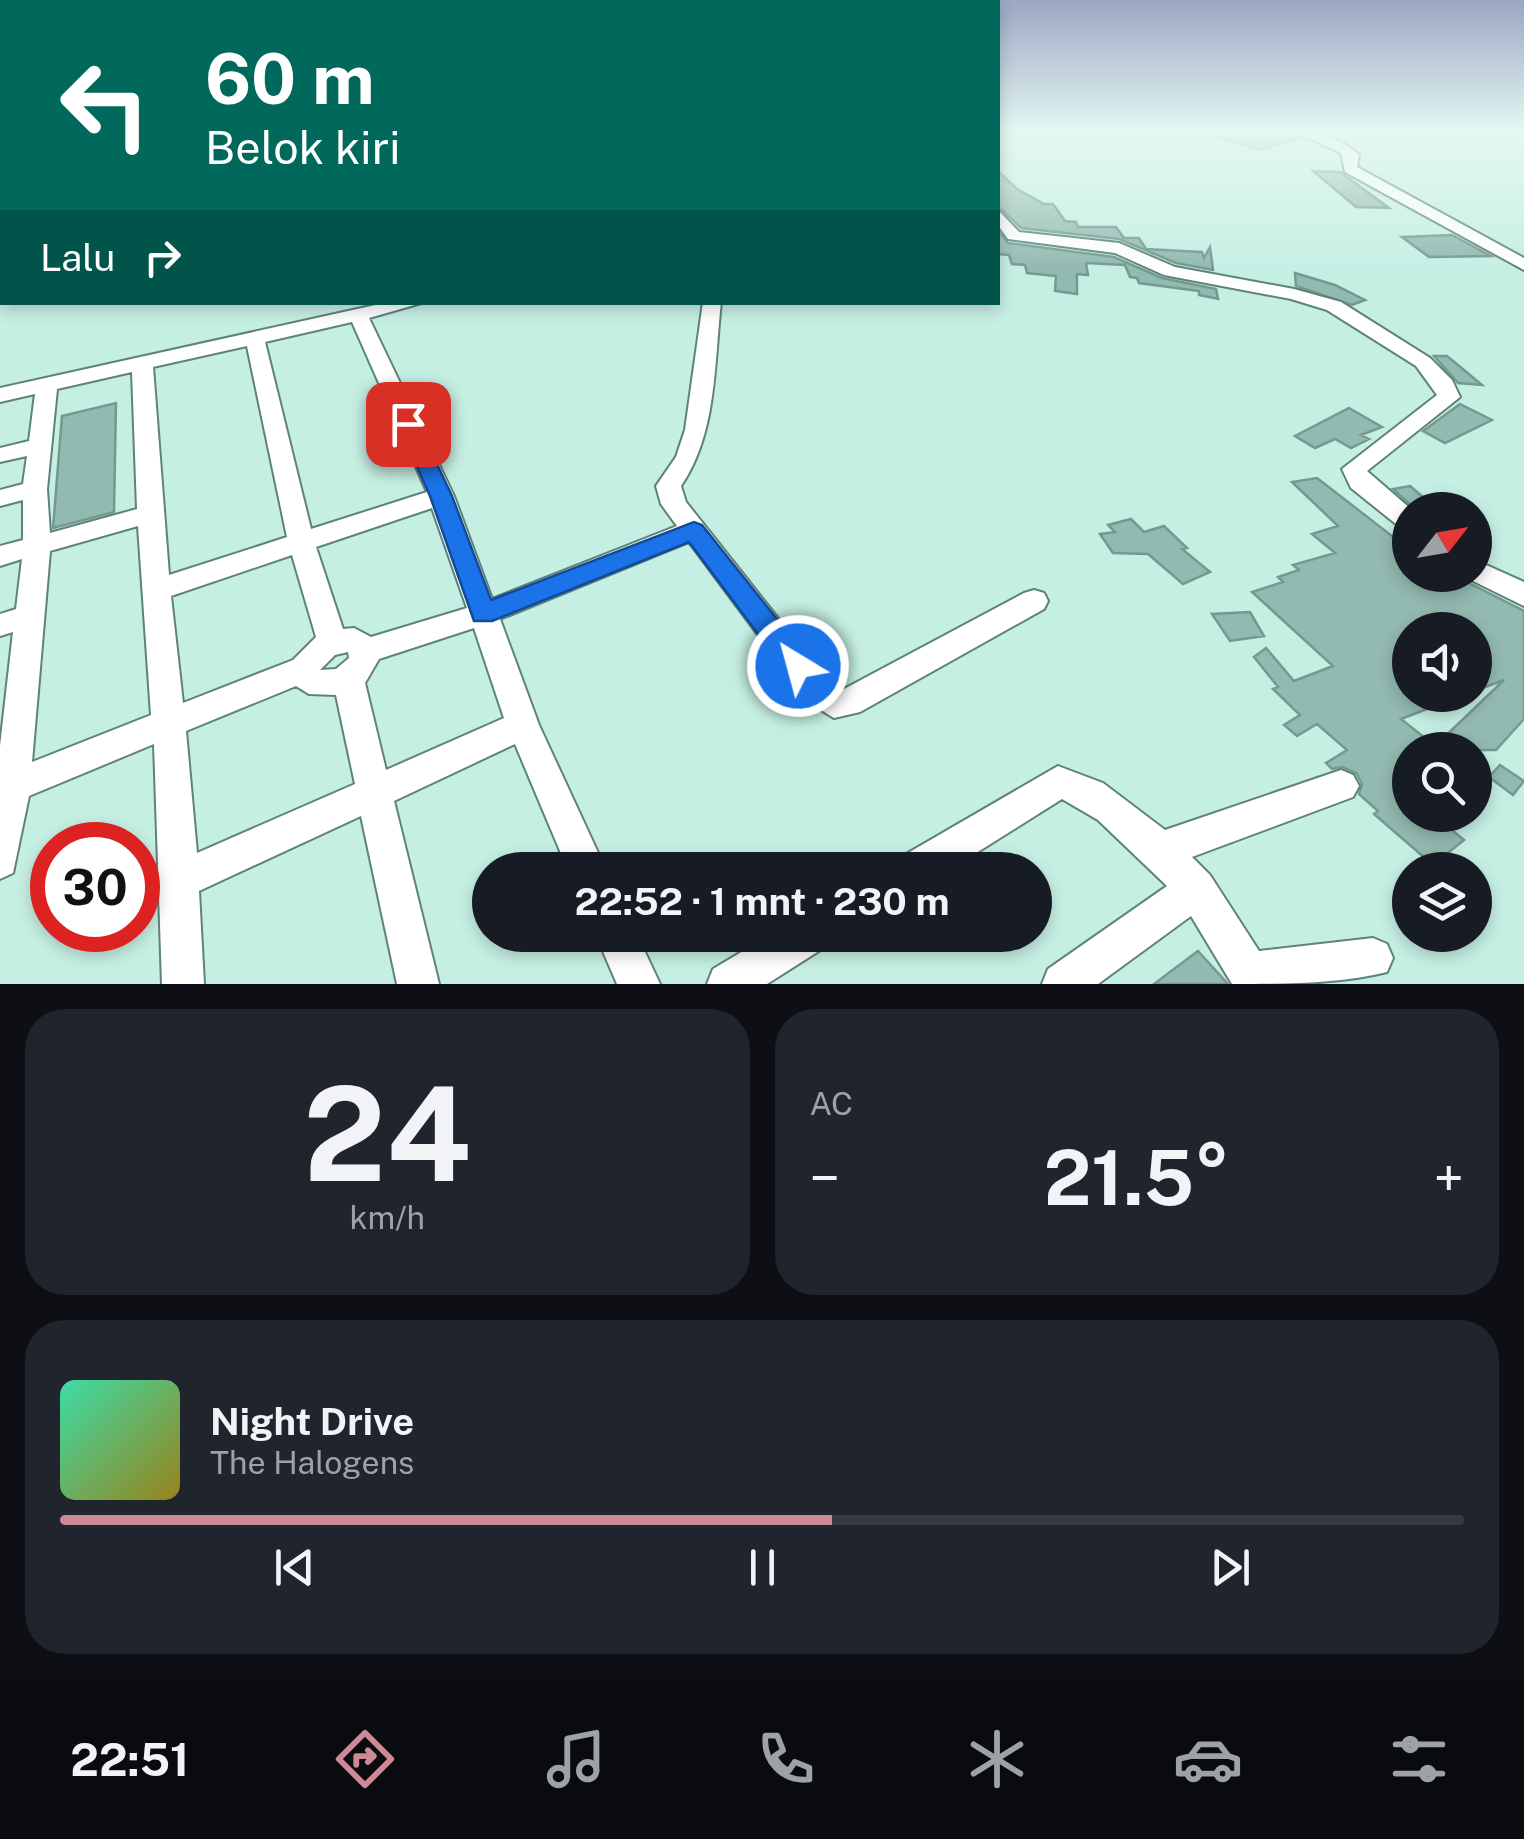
<!DOCTYPE html>
<html lang="id">
<head>
<meta charset="utf-8">
<style>
	body { margin:0; font-family:"Public Sans",sans-serif; background:#20242c; color:#f1f3f6; height:100vh; display:flex; flex-direction:column; font-size:38px; white-space:nowrap }
	* { box-sizing:border-box; margin:0 }
	p { font-size:32px; color:#9ea1a6 }
	.icon { flex:none; width:55px; height:55px; fill:none; stroke:currentColor; stroke-width:2; stroke-linecap:round; stroke-linejoin:round }
	.map { position:relative; height:984px; overflow:hidden }
	.sheet { display:flex; flex-direction:column; gap:25px; padding:25px; background:#0d0f14; flex:1 }
	.sheet>* { flex:none }
	.top-card { position:absolute; left:0px; top:0px; width:1000px; height:305px; box-shadow:0 5px 15px #0003; background:#00695c; color:#fff; overflow:hidden }
	.needle { width:65px; rotate:59deg }
	.controls { position:absolute; left:1392px; top:492px; display:grid; gap:20px }
	.controls a { display:grid; place-items:center; width:100px; height:100px; border-radius:50%; background:#171b24; box-shadow:0 5px 15px #0003; font-size:50px }
	.speed { position:absolute; left:30px; top:822px; display:flex; gap:20px; font-size:50px; font-weight:700; text-align:center }
	.speed>* { display:grid; place-content:center; width:130px; height:130px; border-radius:50%; background:#171b24; box-shadow:0 5px 15px #0003; line-height:1 }
	.speed .limit { border:15px solid #d22; background:#fff; color:#111 }
	.pin { position:absolute; display:grid; place-items:center; width:85px; height:85px; color:#fff; margin:-42px; border-radius:20px; box-shadow:0 5px 15px #0006 }
	.me { position:absolute; width:110px; margin:-55px; rotate:323deg; stroke-linejoin:round; filter:drop-shadow(0 0 8px #0008) }
	.turn { display:flex; align-items:center; gap:35px; height:210px; padding:0 40px; font-size:45px }
	.turn .icon { width:130px; height:130px; stroke-width:2.5 }
	.turn b { display:block; font-size:70px; line-height:85px }
	.then { display:flex; align-items:center; height:95px; padding:0 40px; background:#0003; gap:20px; font-size:38px }
	.big { font-size:75px; font-weight:700; line-height:1.1 }
	.sheet .widget { flex:1; display:flex; flex-direction:column; justify-content:center; gap:15px; min-width:0; padding:0 35px; border-radius:40px; background:#20242c }
	.sheet .dial { align-items:center; gap:0 }
	.dial b { font-size:130px; line-height:1 }
	.song { display:flex; align-items:center; gap:30px }
	.cover { width:120px; height:120px; border-radius:15px; background:linear-gradient(135deg,hsl(160 70% 55%),hsl(50 70% 35%)) }
	.played { height:10px; border-radius:5px; background:linear-gradient(90deg,#ce8996 55%,#363941 55%) }
	.keys { display:flex; justify-content:space-around; direction:ltr }
	.heat { display:flex; justify-content:space-between; align-items:center; font-size:55px; direction:ltr }
	.sheet .tiles { flex:1; display:grid; gap:25px; grid-template-columns:1fr 1fr }
	.widget:last-child { grid-column:span 2 }
	.trip { position:absolute; left:472px; top:852px; width:580px; height:100px; border-radius:50px; background:#171b24; box-shadow:0 5px 15px #0003; font-weight:700; line-height:100px; text-align:center }
	.tab-bar { display:flex; height:160px; justify-content:space-around; align-items:center; background:#090b0e; color:#9ea1a6 }
	.tab-bar .icon { width:70px; height:70px }
	.tab-bar .current { color:#ce8996 }
	.tab-bar b { font-size:45px; color:#f1f3f6 }
	.map>svg:first-child { display:block }
	.building { fill:#93bab0; stroke:#749a90; stroke-width:2.5; fill-rule:evenodd }
	.lines { fill:none; stroke-linecap:round; stroke-linejoin:round }
	.lane-casing { stroke:#5e8379; stroke-width:4 }
	.street-casing { stroke:#5e8379; stroke-width:4 }
	.lane { fill:#fff; fill-rule:evenodd }
	.street { fill:#fff; fill-rule:evenodd }
	.route { fill:#1a73e8; stroke:#114b97; stroke-width:2.5 }
</style>
</head>
<body>
<div class="map">
<svg width="1524" height="984" viewBox="0 0 1524 984">
	<rect width="100%" height="100%" fill="#c6efe4"/>
	<path class="building" d="M1212,131H1289L1300,138L1260,150L1211,135Z
		M998,171L1017,189L1044,204H1053L1065,221L1076,222L1078,227H1116L1124,238H1139L1146,249L1202,252L1204,258L1210,247L1213,270L1176,263L1119,239L1021,228L998,206Z
		M1313,171L1340,172L1389,208L1356,207Z
		M998,231L1008,243L1114,257L1162,278L1216,289L1218,299L1199,295V291L1139,283L1137,278L1130,277L1125,265L1086,263L1088,275L1077,274V294L1055,291L1056,276L1027,273L1025,265L1012,264L1009,255L998,254Z
		M1452,235L1491,256L1429,257L1402,237Z
		M1295,273L1335,285L1365,300L1352,305L1296,286Z
		M1434,356H1447L1482,385L1458,383Z
		M116,403L114,512L53,528L62,416Z
		M1460,404L1492,420L1445,443L1423,431Z
		M1349,408L1382,427L1361,435L1369,439L1351,448L1335,439L1315,448L1295,436Z
		M1317,478L1410,550V575H1440L1453,586L1462,575L1463,580L1524,611V719L1496,750H1410V815H1434L1464,840L1433,865L1374,814L1378,811L1359,794L1362,784L1356,773L1342,767L1332,769L1326,763L1347,750L1317,724L1297,736L1284,725L1300,715L1273,689L1278,687L1254,657L1266,648L1294,681L1333,666L1252,592L1283,582L1278,577L1299,570L1293,565L1335,553L1312,534L1338,526L1292,482ZM1437,619L1450,630H1475V691L1504,680L1435,746L1401,719L1461,696L1410,695V628Z
		M1410,486L1438,510H1416L1393,489Z
		M1131,519L1144,532L1164,526L1187,548L1182,549L1210,572L1183,584L1148,554L1113,553L1100,534L1115,532L1108,525Z
		M1250,612L1264,636L1230,641L1212,614Z
		M1500,765L1524,781L1513,795L1489,777Z
		M1198,951L1228,984H1154Z"/>
	<g class="lines">
		<defs>
			<path id="lane" d="M0,136H2V140H0Z"/>
			<path id="street" d="M1293,131C1315,131 1343,139 1359,155L1357,167L1524,258V270L1345,172L1341,153Z
				M998,210L1019,232L1119,243L1175,267L1294,289L1341,302L1430,358L1452,380L1460,397L1367,471L1412,510L1410,531L1401,528L1351,488L1342,469L1437,395L1416,366L1327,310L1291,299L1164,275L1115,253L1008,239L998,225Z
				M389,302H425L369,318L454,496L492,599L677,526L661,504L656,486L676,457L685,430L703,302H721C714,365 717,433 681,486L686,502L830,684L844,689L1024,593L1034,590L1044,593L1048,601L1044,609L860,712L834,718L808,702L689,542L500,619L539,725L606,870H568L515,744L394,801L439,984H397L361,816L199,891L204,984H162L154,744L29,796L13,873L0,879V746L13,632L0,636V614L16,609L22,559L0,566V546L23,540V500L0,506V490L23,484L27,456L0,462V448L29,441L35,394L0,402V388ZM352,322L427,492L311,529L265,342ZM247,346L287,537L169,575L153,367ZM132,372L137,509L50,533L47,489L57,389ZM432,508L467,608L371,637L354,628L343,629L316,547ZM138,526L151,715L32,762L50,551ZM292,555L316,637L293,660L183,703L171,596ZM474,628L504,718L386,770L365,683L379,659ZM348,652L349,658L336,669L320,670L335,655ZM296,686L309,694L336,695L355,784L197,853L186,731Z
				M1475,560L1524,582V606L1465,577L1475,575Z
				M1058,766L1103,783L1165,830L1341,770L1353,775L1359,786L1353,797L1192,857L1210,875L1259,951L1373,938L1387,944L1393,958L1387,972C1341,984 1282,984 1232,984L1191,916L1098,984H1042L1048,969L1167,886L1098,820L1062,799L949,870H895L901,857Z
				M596,935H637L660,984H617Z
				M770,935H828L822,949L767,984H707L713,969Z"/>
		</defs>
		<use href="#lane" class="lane-casing"/>
		<use href="#street" class="street-casing"/>
		<use href="#lane" class="lane"/>
		<use href="#street" class="street"/>
	</g>
	<linearGradient id="sky" x2="0" y2="1"><stop stop-color="#9ba6c3"/><stop offset="0.49" stop-color="#e5f8f3"/><stop offset="1" stop-color="#e5f8f3" stop-opacity="0"/></linearGradient>
	<rect width="1524" height="269" fill="url(#sky)"/>
	<path class="route" d="M408,418L418,424L452,496L491,600L694,522L702,525L808,658L812,666L808,674H788L689,542L492,621H474L430,496L398,424Z"/>
</svg>
<div class="controls">
<a><svg class="needle" viewBox="-14 -14 28 28"><path d="M0-13l5 13h-10z" fill="#e53935"/><path d="M0 13l5-13h-10z" fill="#9ea1a6"/></svg></a>
<a><svg class="icon" aria-label="sound" viewBox="0 0 24 24"><path d="M4 9h4l5-4v14l-5-4H4zM17 9q2 3 0 6"/></svg></a>
<a><svg class="icon" aria-label="search" viewBox="0 0 24 24"><circle cx="10" cy="10" r="6"/><path d="M15 15l6 6"/></svg></a>
<a><svg class="icon" aria-label="layers" viewBox="0 0 24 24"><path d="M12 4l9 5-9 5-9-5zM3 14l9 5 9-5"/></svg></a>
</div>
<div class="speed"><div class="limit">30</div></div>
<div class="pin" style="left:408px;top:424px;background:#d93025"><svg class="icon" aria-label="arrive" viewBox="0 0 24 24"><path d="M6 21V4h12l-3 4 3 4H6"/></svg></div>
<svg class="me" style="left:798px;top:666px" viewBox="-20 -20 40 40"><circle r="17" fill="#1a73e8" stroke="#fff" stroke-width="3"/><path d="M0-11L8 9 0 5-8 9z" fill="#fff"/></svg>
<div class="trip">22:52 · 1 mnt · 230 m</div>
<div class="top-card">
<div class="turn"><svg class="icon" aria-label="left" viewBox="0 0 24 24"><path d="M17 20v-9H6M10 6l-5 5 5 5"/></svg><div><b>60 m</b>Belok kiri</div></div>
<div class="then">Lalu<svg class="icon" aria-label="right" viewBox="0 0 24 24"><path d="M7 20v-9h11M14 6l5 5-5 5"/></svg></div>
</div>
</div>
<section class="sheet">
<div class="tiles">
<div class="widget dial"><b>24</b><p>km/h</p></div>
<div class="widget"><p>AC</p>
<div class="heat"><a>−</a><b class="big">21.5°</b><a>+</a></div>
</div>
<div class="widget">
<div class="song"><i class="cover"></i><div><b>Night Drive</b><p>The Halogens</p></div></div>
<div class="played"></div>
<div class="keys"><svg class="icon" aria-label="previous" viewBox="0 0 24 24"><path d="M18 5L8 12l10 7zM5 5v14"/></svg><svg class="icon" aria-label="pause" viewBox="0 0 24 24"><path d="M8 5v14M16 5v14"/></svg><svg class="icon" aria-label="next" viewBox="0 0 24 24"><path d="M6 5l10 7-10 7zM19 5v14"/></svg></div>
</div>
</div>
</section>
<nav class="tab-bar">
<b>22:51</b>
<svg class="icon current" aria-label="directions" viewBox="0 0 24 24"><path d="M12 3l9 9-9 9-9-9zM9 14v-3h6M13 9l2 2-2 2"/></svg>
<svg class="icon" aria-label="music" viewBox="0 0 24 24"><path d="M9 18V5l10-2v13"/><circle cx="6" cy="18" r="3"/><circle cx="16" cy="16" r="3"/></svg>
<svg class="icon" aria-label="phone" viewBox="0 0 24 24"><path d="M5 4h4l2 5-3 2q2 4 5 5l2-3 5 2v4C11 20 4 13 5 4z"/></svg>
<svg class="icon" aria-label="climate" viewBox="0 0 24 24"><path d="M12 3v18M4 7l16 10M4 17L20 7"/></svg>
<svg class="icon" aria-label="car" viewBox="0 0 24 24"><path d="M5 17H2v-5l4-1 3-4h7l3 4 3 1v5h-3M9 17h6M6 11h13"/><circle cx="7" cy="17" r="2"/><circle cx="17" cy="17" r="2"/></svg>
<svg class="icon" aria-label="filters" viewBox="0 0 24 24"><path d="M4 7h16M4 17h16"/><circle cx="9" cy="7" r="2"/><circle cx="15" cy="17" r="2"/></svg>
</nav>
</body>
</html>
